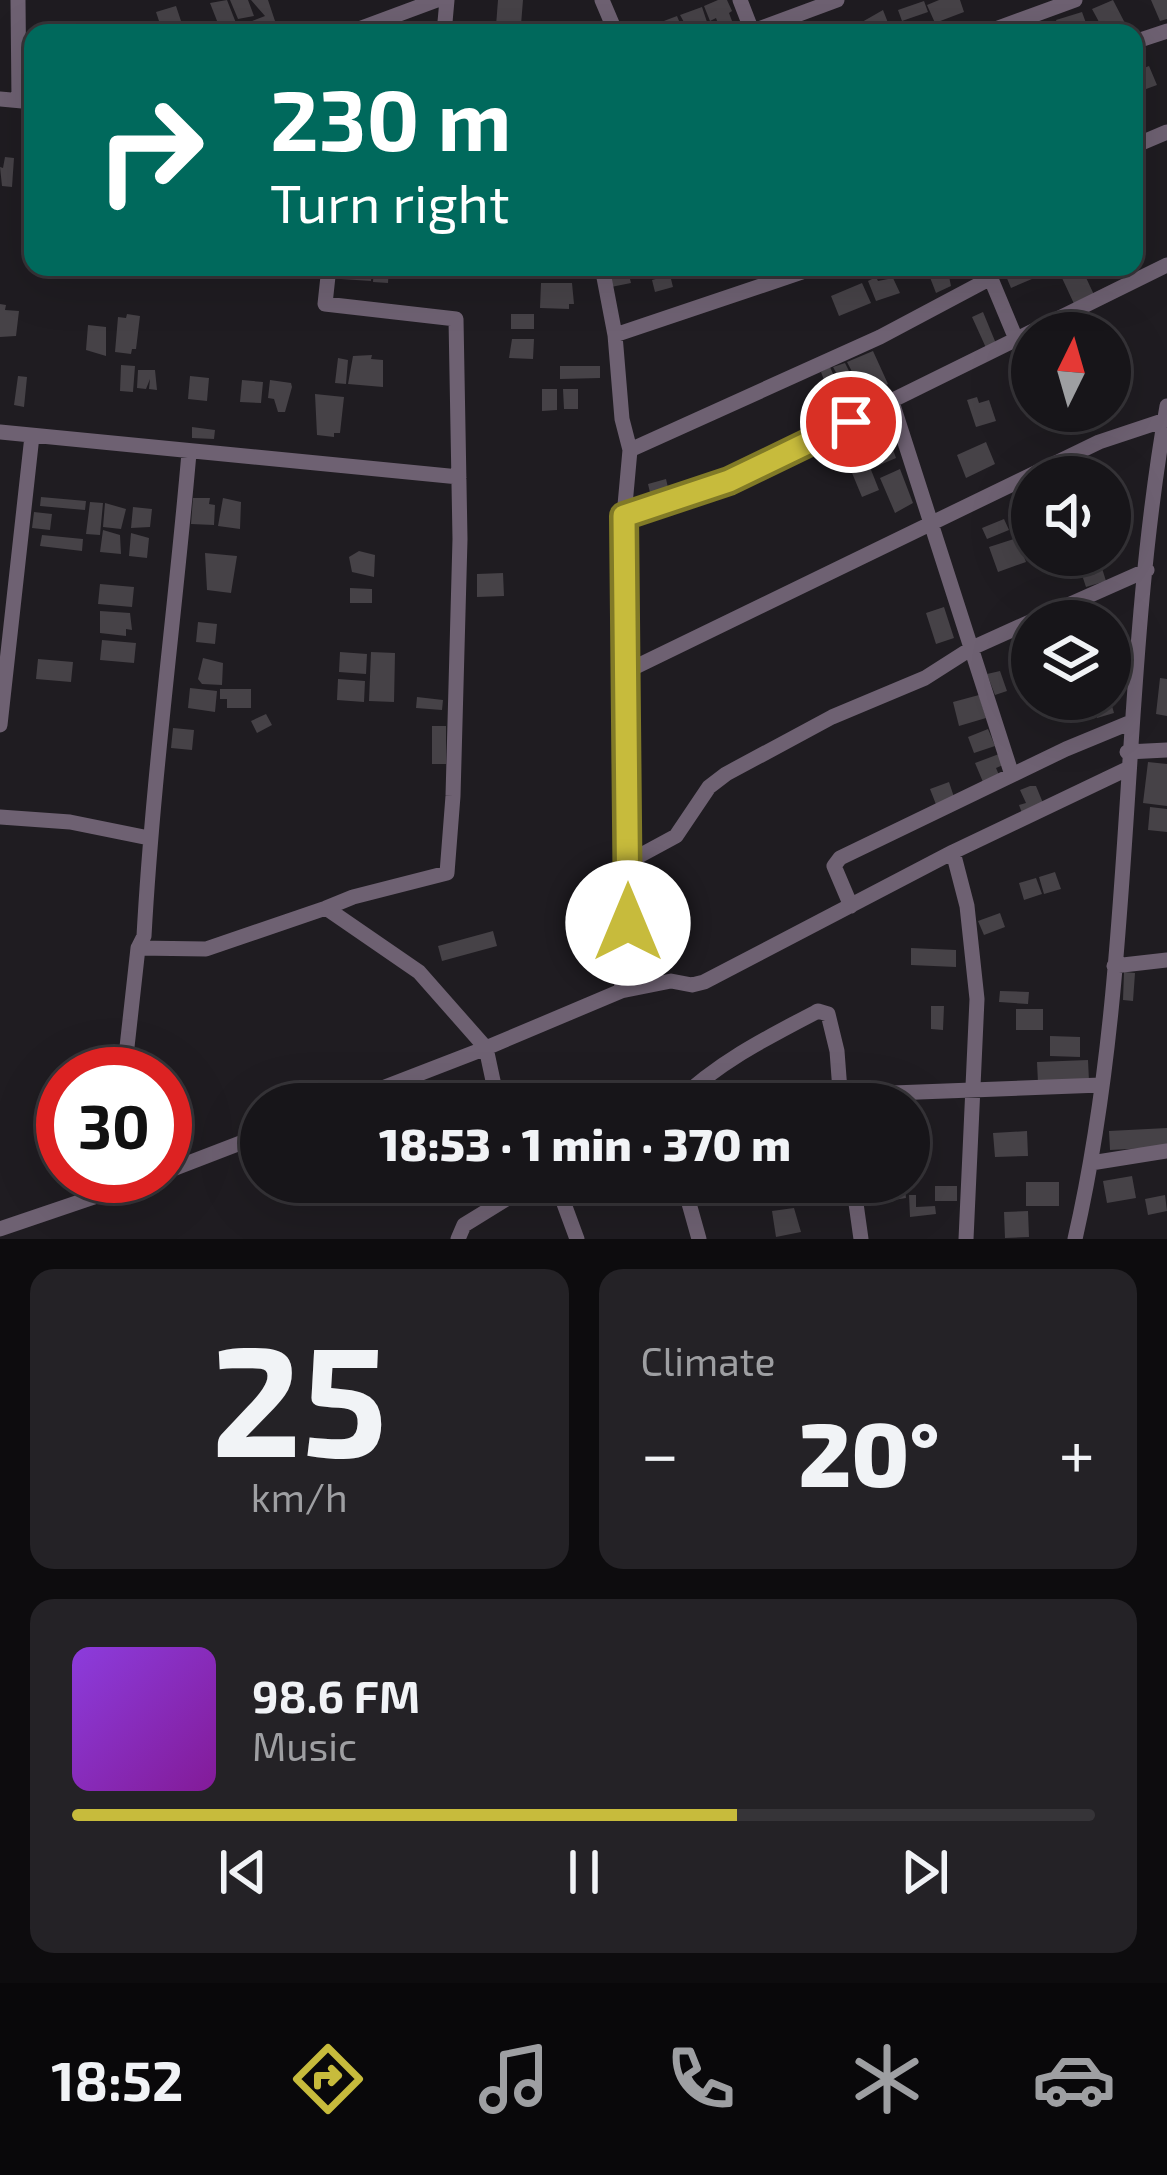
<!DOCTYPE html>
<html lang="en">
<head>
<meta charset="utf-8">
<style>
	body { margin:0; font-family:"Exo 2",sans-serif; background:#242226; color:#f1f3f6; height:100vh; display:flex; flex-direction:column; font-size:45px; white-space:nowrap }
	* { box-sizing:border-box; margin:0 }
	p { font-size:39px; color:#9e9fa2 }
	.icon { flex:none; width:66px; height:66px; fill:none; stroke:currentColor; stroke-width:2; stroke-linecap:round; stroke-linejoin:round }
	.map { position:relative; height:1239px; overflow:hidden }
	.sheet { display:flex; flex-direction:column; gap:30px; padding:30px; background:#0d0c0e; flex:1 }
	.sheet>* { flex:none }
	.top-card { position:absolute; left:24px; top:24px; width:1119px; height:252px; border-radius:24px; box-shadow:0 12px 48px #0002,0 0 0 3px #363438; background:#00695c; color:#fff; overflow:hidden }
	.needle { width:78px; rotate:5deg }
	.controls { position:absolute; left:1011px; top:312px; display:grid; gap:24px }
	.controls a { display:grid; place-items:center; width:120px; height:120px; border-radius:50%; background:#171519; box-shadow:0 12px 48px #0002,0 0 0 3px #363438; font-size:60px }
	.speed { position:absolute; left:36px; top:1047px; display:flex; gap:24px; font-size:60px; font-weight:700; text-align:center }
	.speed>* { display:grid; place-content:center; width:156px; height:156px; border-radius:50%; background:#171519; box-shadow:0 12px 48px #0002,0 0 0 3px #363438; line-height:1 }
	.speed .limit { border:18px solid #d22; background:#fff; color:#111 }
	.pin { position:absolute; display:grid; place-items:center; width:102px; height:102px; color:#fff; margin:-51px; border:6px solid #fff; border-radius:50%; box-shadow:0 3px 12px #0007 }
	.me { position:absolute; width:132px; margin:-66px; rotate:0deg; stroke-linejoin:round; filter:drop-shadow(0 0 9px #0008) }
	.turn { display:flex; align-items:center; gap:42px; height:252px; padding:0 48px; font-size:54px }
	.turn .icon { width:156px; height:156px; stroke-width:2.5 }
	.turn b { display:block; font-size:84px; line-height:102px }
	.big { font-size:90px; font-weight:800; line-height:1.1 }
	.sheet .widget { flex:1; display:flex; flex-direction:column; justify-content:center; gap:18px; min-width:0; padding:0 42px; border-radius:24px; background:#242226 }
	.sheet .dial { align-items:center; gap:0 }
	.dial b { font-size:156px; line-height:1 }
	.song { display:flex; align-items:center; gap:36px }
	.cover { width:144px; height:144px; border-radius:18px; background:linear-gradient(135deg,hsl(270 70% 55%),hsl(290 70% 35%)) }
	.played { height:12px; border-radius:6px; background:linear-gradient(90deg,#c7bb3c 65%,#363438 65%) }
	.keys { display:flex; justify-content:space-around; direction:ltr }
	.heat { display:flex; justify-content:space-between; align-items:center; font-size:66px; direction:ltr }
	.sheet .tiles { flex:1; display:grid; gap:30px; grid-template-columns:1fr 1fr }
	.widget:last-child { grid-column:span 2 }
	.trip { position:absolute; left:240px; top:1083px; width:690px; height:120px; border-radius:60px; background:#171519; box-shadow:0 12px 48px #0002,0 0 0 3px #363438; font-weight:800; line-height:120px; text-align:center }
	.dock { display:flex; height:192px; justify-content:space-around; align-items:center; background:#09080a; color:#9e9fa2 }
	.dock .icon { width:84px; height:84px }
	.dock .current { color:#c7bb3c }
	.dock b { font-size:54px; color:#f1f3f6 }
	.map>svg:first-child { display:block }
	.building { fill:#464247 }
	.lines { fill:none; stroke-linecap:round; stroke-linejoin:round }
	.minor { stroke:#6e6172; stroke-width:15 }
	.route-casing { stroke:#817a27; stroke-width:30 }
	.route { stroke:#c7bb3c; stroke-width:21 }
</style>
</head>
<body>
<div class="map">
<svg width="1167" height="1239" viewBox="0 0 1167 1239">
	<rect width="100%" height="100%" fill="#1f1c21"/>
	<path class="building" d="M227,0L236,23L219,26L210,3Z
		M230,0H248L254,16L238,19Z
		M251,0H268L279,33H247L244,24L265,16Z
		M498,0H523L521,25L496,26Z
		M718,0H727L732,11L729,13L732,21L719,26L716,18L710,21L704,6Z
		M939,0H960L964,12L935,23L927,5Z
		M1113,0L1127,27L1105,33L1092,9Z
		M1151,0H1167V19L1160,21Z
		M924,1L928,12L902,21L898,10Z
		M176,6L185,33H163L156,12Z
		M702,7L707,22L702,24L704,31L690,33L680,15Z
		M883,10L892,33H866L862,22Z
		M1082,12L1086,23L1075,28L1078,33H1061L1056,20Z
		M677,16L684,33H660L656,24Z
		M1149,66L1157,85L1138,92L1134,72Z
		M5,157L14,158L12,187L2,186L0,167L3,168Z
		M342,267H372L371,281L341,279Z
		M374,267H389L388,283L373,282Z
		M605,267H627L631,283L611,287L609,275L617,270L606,272Z
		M926,267H947L951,286L936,293Z
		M1008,267H1035L1039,276L1011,288L1003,269Z
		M1082,269L1096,299L1076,308L1062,278Z
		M670,275L673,287L655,292L652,280Z
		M876,277L878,281L893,278L900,293L876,301L868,281Z
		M541,283H572L574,304H569V309L540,308Z
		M862,283L871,303L839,316L831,296Z
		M0,304L6,305L5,310L19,311L16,336L0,337Z
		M983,312L997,346L987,350L972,317Z
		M127,314L140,316L136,349H132L131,354L115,352L118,317L126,318Z
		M511,314H534V329H511Z
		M88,325L106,327V356L86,350Z
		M1124,338L1129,356L1116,362L1113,342Z
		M512,339H534L533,359L509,358Z
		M873,351L888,384L865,397L847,362Z
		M372,355L371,359L383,360V387L348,384L353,356Z
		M338,358L348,360L346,384L335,383Z
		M845,363L854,381L844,387L833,367Z
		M121,365L135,366L133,392L120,391Z
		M560,366H600V378L560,379Z
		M830,367L843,396L832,401L821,372Z
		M138,370H155L157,390L149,389L150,379L146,389L137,388Z
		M1024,372L1032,395L1020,399L1012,376Z
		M18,376L27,377L24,407L14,405Z
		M190,376L209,378L207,401L188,399Z
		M242,380L263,382L261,403L240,402Z
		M270,380L291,383L292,387L285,412H278L274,399L268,398Z
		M542,389H557V410L542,411Z
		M563,389H578V409H564Z
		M315,394L344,397L340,433H334V437L317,435Z
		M977,397L979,403L989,400L996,421L976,427L967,400Z
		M192,427L215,430L214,439L192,438Z
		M885,427L896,458L875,467L865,433Z
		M858,437L879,490L862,497L840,444Z
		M986,442L995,464L966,478L957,455Z
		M900,469L913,503L895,513L880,478Z
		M666,479L670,496L652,501L648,484Z
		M41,497L86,501L85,510L40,506Z
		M193,498H210L209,504L215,505L214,525L191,524Z
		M223,498L241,502L240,529L218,526Z
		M90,502L103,503L100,535L86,534Z
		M105,503L126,509L121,529L103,527Z
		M133,507L152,509L150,527L131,528Z
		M34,512L52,514L50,530L32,528Z
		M1004,519L1009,530L987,539L982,528Z
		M103,530L120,535L121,554L100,552Z
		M131,533L149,538L147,558L129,556Z
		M42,535L83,539L82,551L40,546Z
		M1017,538L1026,562L998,572L989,547Z
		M359,551L375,555L374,577L352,572L349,557Z
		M205,553L237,556L231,593L207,590Z
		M1101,565L1106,581L1086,587L1081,572Z
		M503,573L504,596L477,597V574Z
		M100,584L134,587L132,607L98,604Z
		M350,588L372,589V603H350Z
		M944,607L954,638L936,644L926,613Z
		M100,611L130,613L132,630L126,629V636L100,633Z
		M198,622L217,624L215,644L196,642Z
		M102,640L136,643L134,663L100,660Z
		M340,652L367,654L366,674L339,672Z
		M371,652L395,653L394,702L369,701Z
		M203,658L223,663L222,685L202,684L198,679Z
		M38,659L73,662L71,682L36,679Z
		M1000,671L1007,691L995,695L987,674Z
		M1160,678L1167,679V716L1156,714Z
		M338,679L365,681L364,702L337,700Z
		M190,688L217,691L215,712L188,708Z
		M220,689H251V708H227V699H220Z
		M979,695L986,718L959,726L953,702Z
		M417,697L443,700L442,710L416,708Z
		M1095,699H1110L1114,713L1097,718Z
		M266,714L272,725L257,733L251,721Z
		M432,726H446V764H432Z
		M173,728L194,730L192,750L171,748Z
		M988,729L995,746L974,753L968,737Z
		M999,754L1003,765L996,768L999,775L983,782L975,763Z
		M1148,762L1167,764V806L1143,803Z
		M949,782L954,797L937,807L930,789Z
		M1030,786H1036L1043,803L1022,813L1019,805L1026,803L1020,790Z
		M1150,807L1167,809V832L1148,830Z
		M1055,872L1061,889L1044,894L1039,877Z
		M1036,878L1042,894L1024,900L1019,883Z
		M1000,913L1005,927L984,935L978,921Z
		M493,931L497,946L442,961L438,946Z
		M911,948L956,950V967L911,965Z
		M1124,972L1135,973L1133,1001L1123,1000Z
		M1000,991L1029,992L1028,1004L999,1002Z
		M931,1006H944L943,1030L931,1029Z
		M1016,1009H1043V1030H1016Z
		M1050,1036L1080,1037V1057L1050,1056Z
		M1088,1060L1089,1081L1038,1083L1037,1062Z
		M1167,1128V1147L1110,1150L1109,1131Z
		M1027,1131L1028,1156L995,1157L993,1133Z
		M1132,1176L1136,1198L1107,1203L1103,1181Z
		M872,1182H904L906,1198L875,1203Z
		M1026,1182H1059V1206H1026Z
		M935,1186H957V1201H935Z
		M909,1195H916V1207L935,1206L936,1214L910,1217Z
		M1165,1195L1167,1211L1148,1215L1145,1199Z
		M794,1208L801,1232L776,1237L772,1211Z
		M1028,1211L1029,1237L1005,1238L1004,1212Z"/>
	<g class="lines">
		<path class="minor" d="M18,0L19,101
			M602,0L616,33
			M740,0L752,31
			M990,31L1075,0
			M348,33L437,0
			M444,33L447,0
			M748,33L837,0
			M1134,42L1167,31
			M0,99L33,102
			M1134,146L1167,132
			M986,267L1016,339
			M615,335L817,267
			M892,402L1012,775
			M0,432L459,477
			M630,450L880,337L991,278
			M624,516L729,481L1167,265
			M1032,621L1147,570
			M627,671L1099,442L1165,420
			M0,725L32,436
			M1127,752L1167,750
			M0,817L70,822L149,838
			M953,852L967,906L977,999L966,1239
			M628,862L676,836L709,787L726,774L832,717L925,678L972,648L1032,621
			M851,906L834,866L840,858L1066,749L1129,723
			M326,908L353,897L447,873L453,796L460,539L456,319L325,304L329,267
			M138,948L206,949L326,908L419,972L486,1048L341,1104
			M1114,966L1167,960
			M621,991L671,981L692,985L704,982L953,852L1127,769
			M124,1074L138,948L144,936C153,774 175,614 189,453
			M840,1095L1101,1085
			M498,1104L486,1048L621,991L629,923L624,516L630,450L622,419L615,335L602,267
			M675,1104C717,1063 766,1038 818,1011L828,1014L837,1051L841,1104
			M1091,1163L1167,1151
			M165,1172L261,1135
			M556,1182L577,1239
			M683,1182L699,1239
			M853,1182L861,1239
			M0,1229L156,1176
			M458,1239L464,1225L534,1182
			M1075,1239C1137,968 1118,681 1167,406"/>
	</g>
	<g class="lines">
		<defs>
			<path id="route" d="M628,923L624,516L729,481L851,422"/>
		</defs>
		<use href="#route" class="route-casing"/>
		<use href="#route" class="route"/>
	</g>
</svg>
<div class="controls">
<a><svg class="needle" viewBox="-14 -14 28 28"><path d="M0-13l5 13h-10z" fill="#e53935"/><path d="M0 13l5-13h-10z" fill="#9e9fa2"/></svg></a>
<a><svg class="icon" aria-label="sound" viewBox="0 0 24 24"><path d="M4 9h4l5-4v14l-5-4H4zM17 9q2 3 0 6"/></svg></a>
<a><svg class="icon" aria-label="layers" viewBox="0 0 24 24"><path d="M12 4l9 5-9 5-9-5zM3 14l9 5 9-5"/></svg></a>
</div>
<div class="speed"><div class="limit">30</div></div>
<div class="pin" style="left:851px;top:422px;background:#d93025"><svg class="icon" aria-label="arrive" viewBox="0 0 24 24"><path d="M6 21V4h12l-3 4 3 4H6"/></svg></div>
<svg class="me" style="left:628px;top:923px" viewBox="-20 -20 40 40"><circle r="19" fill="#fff"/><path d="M0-13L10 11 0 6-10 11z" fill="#c7bb3c"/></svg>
<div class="trip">18:53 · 1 min · 370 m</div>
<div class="top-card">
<div class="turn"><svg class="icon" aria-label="right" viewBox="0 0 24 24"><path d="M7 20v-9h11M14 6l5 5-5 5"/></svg><div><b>230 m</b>Turn right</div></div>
</div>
</div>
<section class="sheet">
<div class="tiles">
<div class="widget dial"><b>25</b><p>km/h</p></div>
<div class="widget"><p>Climate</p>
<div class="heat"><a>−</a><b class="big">20°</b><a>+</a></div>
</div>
<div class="widget">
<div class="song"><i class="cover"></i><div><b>98.6 FM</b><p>Music</p></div></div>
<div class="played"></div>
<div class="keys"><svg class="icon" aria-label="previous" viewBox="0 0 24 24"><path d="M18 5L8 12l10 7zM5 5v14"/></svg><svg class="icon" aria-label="pause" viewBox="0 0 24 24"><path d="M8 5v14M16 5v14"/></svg><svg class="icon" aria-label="next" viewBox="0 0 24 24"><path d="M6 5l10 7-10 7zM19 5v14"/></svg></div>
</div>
</div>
</section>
<nav class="dock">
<b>18:52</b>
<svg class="icon current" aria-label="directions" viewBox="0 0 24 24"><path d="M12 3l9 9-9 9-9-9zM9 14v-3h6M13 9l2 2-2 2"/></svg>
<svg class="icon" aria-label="music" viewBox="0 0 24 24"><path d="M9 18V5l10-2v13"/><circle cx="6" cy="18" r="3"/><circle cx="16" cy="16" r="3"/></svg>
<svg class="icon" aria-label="phone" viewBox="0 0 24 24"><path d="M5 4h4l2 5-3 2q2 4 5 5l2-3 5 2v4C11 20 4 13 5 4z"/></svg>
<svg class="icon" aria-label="climate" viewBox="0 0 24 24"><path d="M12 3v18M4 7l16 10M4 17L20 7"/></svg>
<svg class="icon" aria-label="car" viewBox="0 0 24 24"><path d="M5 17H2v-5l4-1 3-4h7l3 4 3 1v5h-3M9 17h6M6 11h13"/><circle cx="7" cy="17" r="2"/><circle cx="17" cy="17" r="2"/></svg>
</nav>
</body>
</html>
